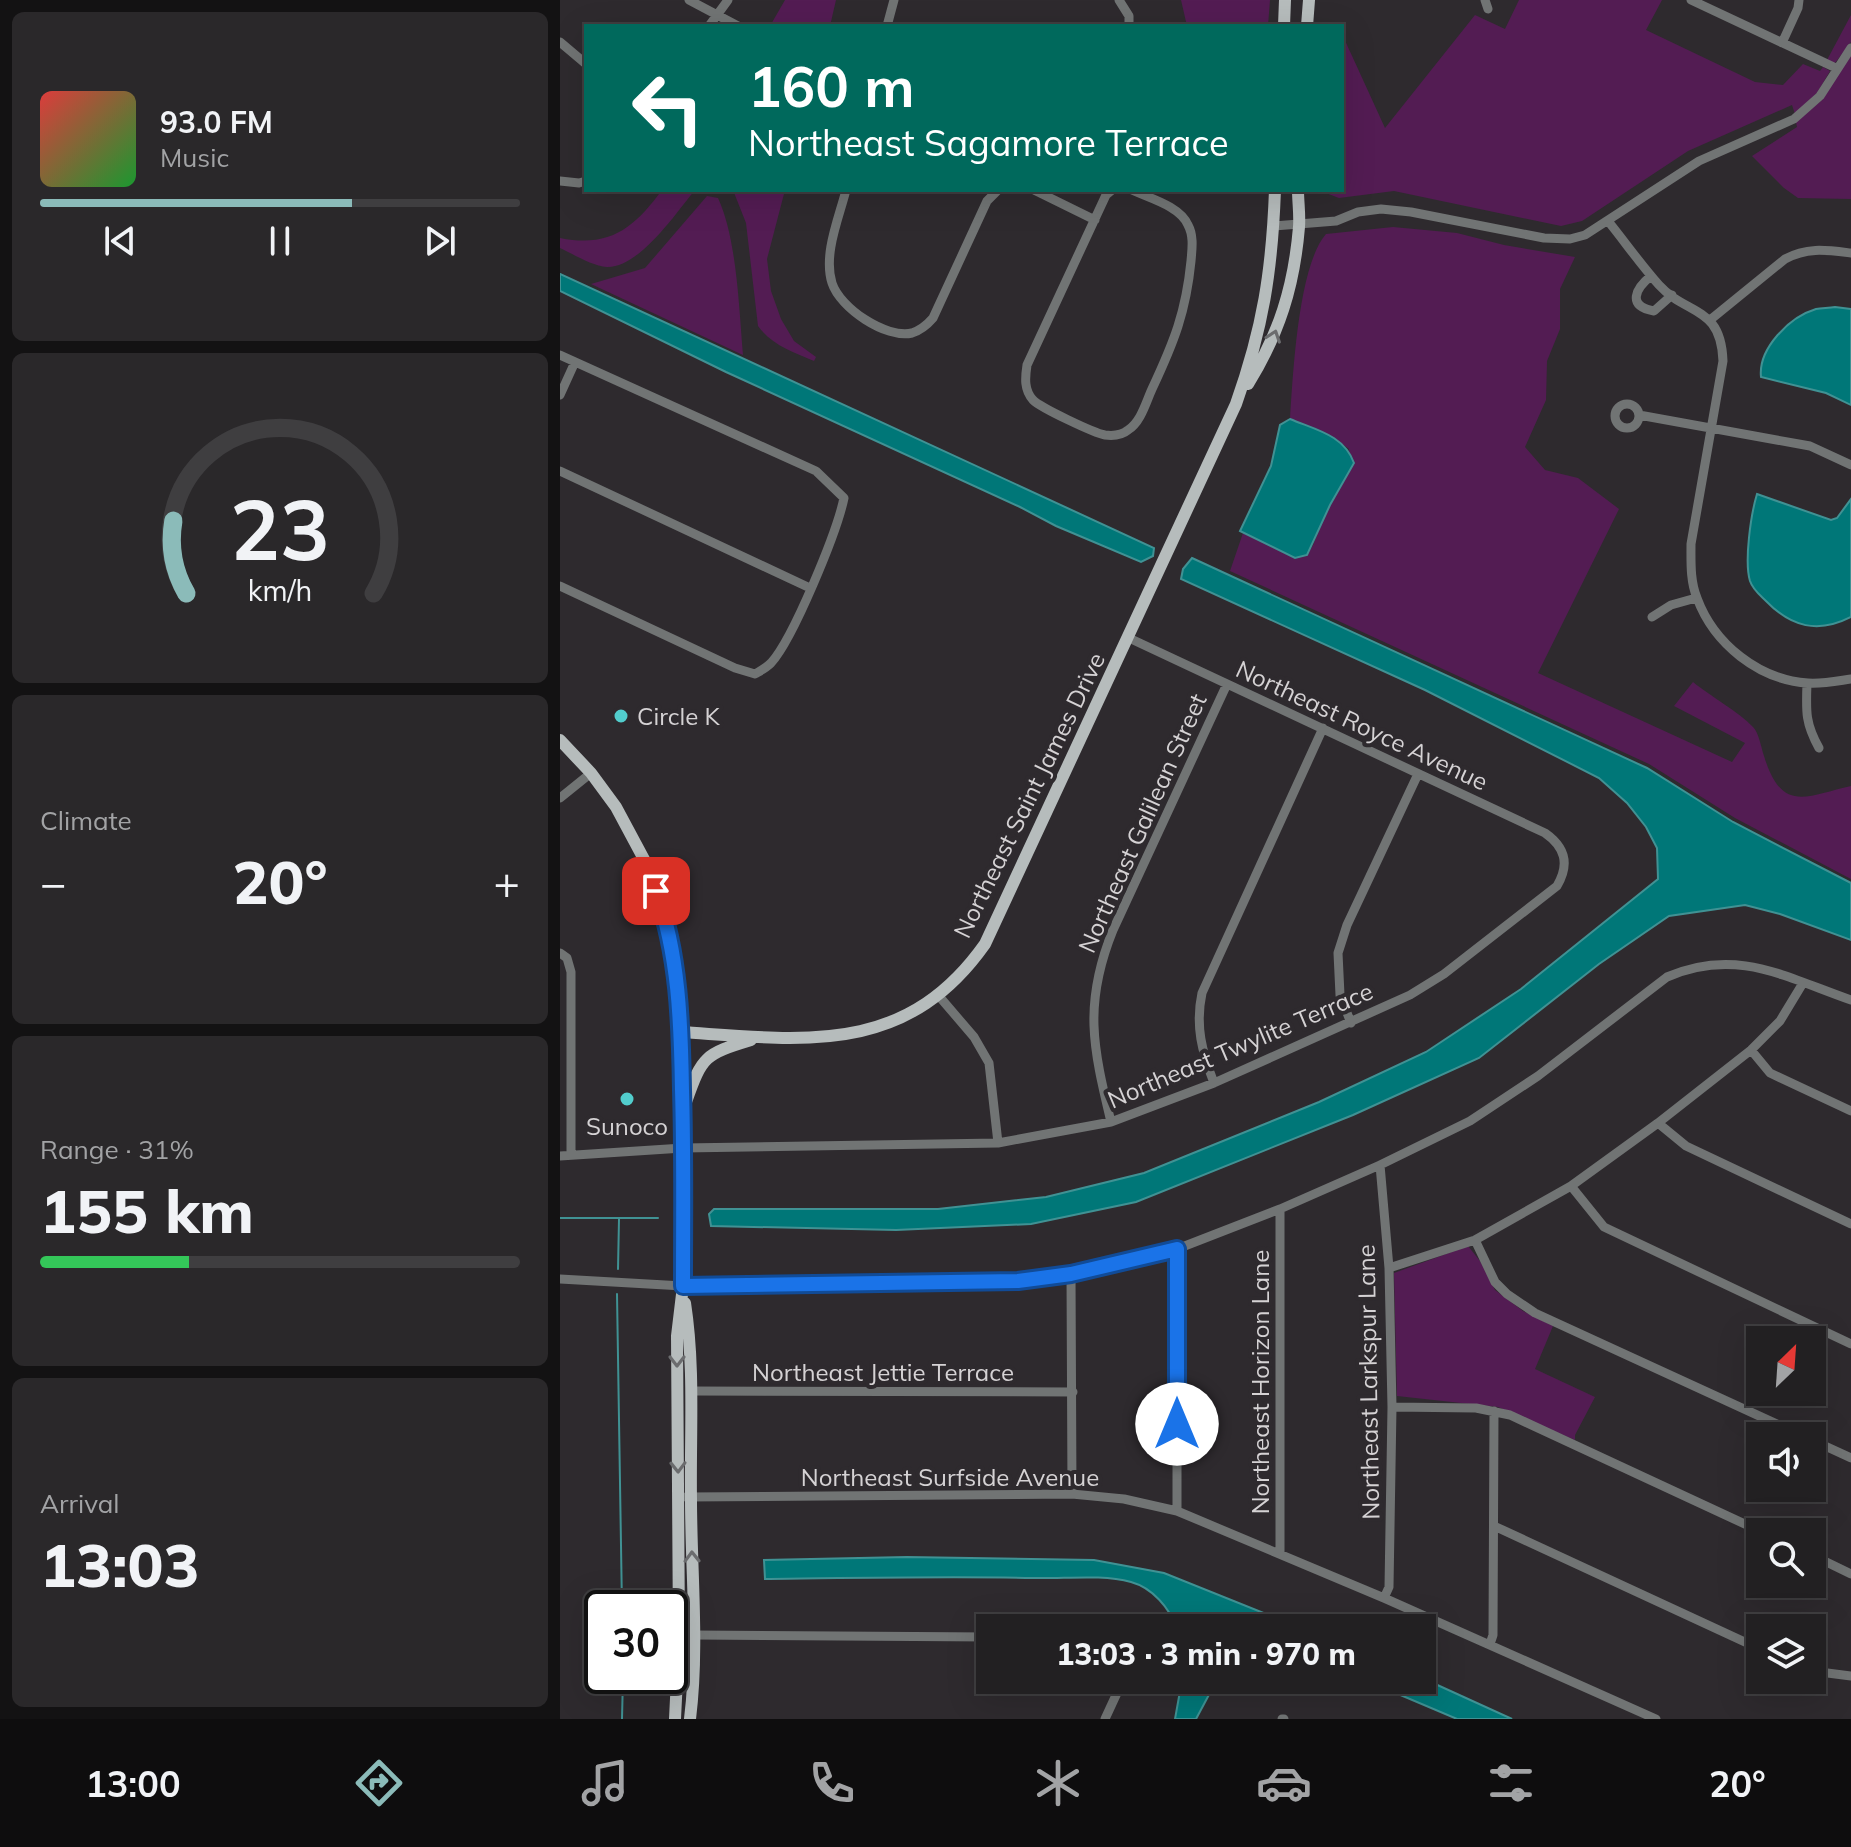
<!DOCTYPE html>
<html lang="en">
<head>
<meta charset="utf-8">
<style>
	body { margin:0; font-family:Mulish,sans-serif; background:#2a282a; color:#f1f3f6; height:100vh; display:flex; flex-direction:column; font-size:30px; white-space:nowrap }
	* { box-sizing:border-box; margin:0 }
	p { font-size:26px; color:#a2a3a5 }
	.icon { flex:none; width:44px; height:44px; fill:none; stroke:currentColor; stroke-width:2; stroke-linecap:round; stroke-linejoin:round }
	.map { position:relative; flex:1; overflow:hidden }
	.details { display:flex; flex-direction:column; gap:12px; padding:12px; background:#131213; width:560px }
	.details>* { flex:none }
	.top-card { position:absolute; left:24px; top:24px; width:760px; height:168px; border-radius:0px; box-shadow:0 8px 32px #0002,0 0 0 2px #3f3e40; background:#00695c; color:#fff; overflow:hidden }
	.needle { width:52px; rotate:25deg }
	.buttons { position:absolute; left:1186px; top:1326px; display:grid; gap:16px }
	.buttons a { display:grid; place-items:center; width:80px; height:80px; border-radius:0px; background:#222022; box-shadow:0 8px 32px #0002,0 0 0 2px #3f3e40; font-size:40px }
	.speed { position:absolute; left:24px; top:1590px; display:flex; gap:16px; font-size:40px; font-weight:700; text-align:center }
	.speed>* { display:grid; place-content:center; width:104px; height:104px; border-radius:50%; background:#222022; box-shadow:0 8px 32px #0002,0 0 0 2px #3f3e40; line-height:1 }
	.speed .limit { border:4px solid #111; border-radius:12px; background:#fff; color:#111 }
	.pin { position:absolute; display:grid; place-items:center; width:68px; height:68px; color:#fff; margin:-34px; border-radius:16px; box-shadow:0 4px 12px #0006 }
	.me { position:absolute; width:88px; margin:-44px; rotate:0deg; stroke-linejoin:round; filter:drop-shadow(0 0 6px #0008) }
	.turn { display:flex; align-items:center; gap:28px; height:168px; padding:0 32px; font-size:36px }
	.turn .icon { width:104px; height:104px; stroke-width:2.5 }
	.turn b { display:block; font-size:56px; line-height:68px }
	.big { font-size:60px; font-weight:800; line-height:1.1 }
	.details .card { flex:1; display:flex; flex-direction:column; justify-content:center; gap:12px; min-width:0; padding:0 28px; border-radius:12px; background:#2a282a }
	.details .dial { align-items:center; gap:0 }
	.dial svg { height:208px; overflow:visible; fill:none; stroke:#3f3e40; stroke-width:7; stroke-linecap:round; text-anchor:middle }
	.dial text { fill:#f1f3f6; stroke:none }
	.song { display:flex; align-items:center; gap:24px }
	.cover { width:96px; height:96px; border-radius:12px; background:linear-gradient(135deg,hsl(0 70% 55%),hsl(130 70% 35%)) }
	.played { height:8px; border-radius:4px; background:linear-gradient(90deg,#8bbbb9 65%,#3f3e40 65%) }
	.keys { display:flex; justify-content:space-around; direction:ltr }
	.heat { display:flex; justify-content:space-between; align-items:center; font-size:44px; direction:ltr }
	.charge { height:12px; border-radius:6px; background:linear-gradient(90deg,#34c759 31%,#3f3e40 0) }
	.trip { position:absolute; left:416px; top:1614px; width:460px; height:80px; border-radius:0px; background:#222022; box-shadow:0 8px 32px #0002,0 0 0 2px #3f3e40; font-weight:800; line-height:80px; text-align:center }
	.tab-bar { display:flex; height:128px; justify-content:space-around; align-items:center; background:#0e0d0e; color:#a2a3a5 }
	.tab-bar .icon { width:56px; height:56px }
	.tab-bar .on { color:#8bbbb9 }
	.tab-bar b { font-size:36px; color:#f1f3f6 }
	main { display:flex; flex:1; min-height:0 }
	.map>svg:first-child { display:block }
	.green { fill:#531c53 }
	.water { fill:#007778; stroke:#409294; stroke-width:2 }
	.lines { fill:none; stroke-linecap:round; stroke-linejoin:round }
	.stream { stroke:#409294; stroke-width:2 }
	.minor { stroke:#717474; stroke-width:9 }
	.major { stroke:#b6bcbc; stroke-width:12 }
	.oneway { stroke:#6b6c6e }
	.route-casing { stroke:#114b97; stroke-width:20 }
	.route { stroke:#1a73e8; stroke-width:14 }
	.poi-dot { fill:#52cdcd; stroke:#2e2a2e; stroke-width:3 }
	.labels { text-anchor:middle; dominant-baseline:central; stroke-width:8; stroke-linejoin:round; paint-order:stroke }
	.poi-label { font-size:24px; fill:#d5d2d4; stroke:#2e2a2e; text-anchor:start }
	.street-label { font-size:24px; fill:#d5d2d4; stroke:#2e2a2e }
</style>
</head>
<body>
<main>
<section class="details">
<div class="card">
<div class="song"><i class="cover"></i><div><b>93.0 FM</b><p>Music</p></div></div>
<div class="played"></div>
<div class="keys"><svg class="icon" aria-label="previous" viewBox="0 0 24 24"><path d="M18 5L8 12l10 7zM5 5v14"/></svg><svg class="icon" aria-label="pause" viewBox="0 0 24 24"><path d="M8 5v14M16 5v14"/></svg><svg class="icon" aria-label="next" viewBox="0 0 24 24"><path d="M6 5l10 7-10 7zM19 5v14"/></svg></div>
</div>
<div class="card dial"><svg viewBox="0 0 100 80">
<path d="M14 69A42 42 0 1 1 86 69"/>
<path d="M14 69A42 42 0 0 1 9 41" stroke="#8bbbb9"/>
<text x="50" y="56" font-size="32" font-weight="700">23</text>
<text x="50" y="72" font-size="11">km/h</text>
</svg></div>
<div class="card"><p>Climate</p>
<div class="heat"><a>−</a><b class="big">20°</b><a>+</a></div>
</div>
<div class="card"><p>Range · 31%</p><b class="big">155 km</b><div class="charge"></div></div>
<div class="card"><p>Arrival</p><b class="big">13:03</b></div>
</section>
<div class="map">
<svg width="1291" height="1719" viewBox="0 0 1291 1719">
	<rect width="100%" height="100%" fill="#2e2a2e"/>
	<path class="green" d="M225,0H276L270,26H210Z
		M621,0H710L708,26H627Z
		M959,0H1102L1086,30L1195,82L1223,85L1243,64L1260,71L1263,67L1270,71L1257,93L1235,114L1232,105L1128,151L1022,221L1001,226L834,191L779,198L758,190H782V34L825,128L915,15L945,29Z
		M1291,15V42L1275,63L1267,60Z
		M1291,53V199L1238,198L1224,188L1192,156L1237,127L1236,122L1263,99Z
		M102,190H135C116,213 79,268 47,267C32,266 13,254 0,248V238C50,248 74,228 102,190Z
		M173,190H225L207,259L211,291L221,319L234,341L256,357L254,361C233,352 212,345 198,326L186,223Z
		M147,196L158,198C177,239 179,309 183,355L31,284L85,268Z
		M833,227L897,233L944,245L1015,257L1000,289V329L987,361L986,400L965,447L985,470L1018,478L1059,509L978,673L1172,762L1185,743L1114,706L1133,682C1150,696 1179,712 1193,727C1199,733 1201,747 1204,756C1222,814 1246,796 1291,786V879L1175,818L1089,764L670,571L683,533L735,558L747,555L753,545L789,449L774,438L730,419C733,375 738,266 766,234Z
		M908,1246L920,1261L935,1290L963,1311L993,1326L975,1369L1035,1397L1015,1435V1440L938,1407L837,1396L834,1273Z"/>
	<path class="water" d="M0,274L594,548L593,556L581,562L496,526L460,507L166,372L0,291Z
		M1275,307L1291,309V405L1266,393L1201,377C1198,349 1229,317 1256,309C1262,308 1269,308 1275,307Z
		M730,419C756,430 784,435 794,463L770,505L747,555L735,558L680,531L711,466L720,425Z
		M1197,494L1271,520L1277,518L1291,499V617C1258,634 1231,627 1206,601C1200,595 1193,590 1190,581C1184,561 1191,514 1197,494Z
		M632,558L1087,768L1173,822L1291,883V940L1220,914L1185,905L1109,916L1039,964L919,1058L793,1115L576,1202L471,1224L336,1230L151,1226L149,1214L154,1209H378L486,1197L584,1173L759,1102L866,1052L961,989L1098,879L1097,848L1086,827L1067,803L1039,778L865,690L621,579L623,569Z
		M347,1557L534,1560L604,1573L741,1628H617C609,1608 593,1588 571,1582C541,1574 504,1579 474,1578C384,1576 295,1578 205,1579L204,1560Z
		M862,1678L952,1719H897L805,1680Z
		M622,1680H664L651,1691L636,1719H615Z"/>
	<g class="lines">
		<path class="stream" d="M0,1218H98
			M58,1269L59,1219
			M57,1294L62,1608
			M62,1719L63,1676"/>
		<path class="minor" d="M129,0L178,26
			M559,0L569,16V26
			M925,0L928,9
			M1131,0L1276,68
			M149,26L168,0
			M327,26L334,0
			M0,42L26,64
			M1222,43L1238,8L1239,0
			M0,181L19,183L26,181
			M286,190C279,218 263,254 272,283C280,308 326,339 352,333C361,330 367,325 373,318L427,201L438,190
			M474,190L535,220
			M552,190L546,195L467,365C465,378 464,390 473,400C481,408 534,433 545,435C553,436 562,435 568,430C581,422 586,402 592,389C614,342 626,312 631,261C632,249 634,236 628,225C620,206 589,198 572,190
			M1048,221C1065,242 1081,265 1099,285C1127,316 1161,305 1163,361L1131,544C1131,562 1130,581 1137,598C1154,644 1199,680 1248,683C1263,684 1277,681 1291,679
			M714,226L776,221L798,212L821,209L851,212L984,238L1010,239L1025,235L1139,161L1234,119L1260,96L1291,48
			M1091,276C1076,288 1066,306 1094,311L1112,295
			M1150,320L1225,259C1247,247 1266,250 1291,253
			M0,355L256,471L284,498C277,532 233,639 211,663C206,668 200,671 195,674L175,668L0,586
			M0,395L15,362
			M1055 416a12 12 0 1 1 24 0a12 12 0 1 1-24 0Z
			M1079,415L1250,446L1291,465
			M0,471L250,588
			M1092,617L1111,605L1136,598
			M1247,683C1246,711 1245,723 1259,748
			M0,798L31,773
			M0,953L7,958L11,972V1155
			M378,995L414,1037L429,1063L438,1143
			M791,1023L780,995L778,953L787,925L858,774
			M1191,1050L1210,1073L1291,1111
			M654,1083C642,1052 635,1026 642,993L763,728
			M551,1122C533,1047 523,1004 553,930L667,684
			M1098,1123L1126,1146L1291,1224
			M0,1156L123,1148L438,1143L551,1122L654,1083L850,995L884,974L997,886C1010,864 1005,847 985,833L569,638
			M820,1165L829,1268L832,1407L829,1587L824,1598
			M1011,1186L1044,1227L1291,1344
			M720,1209V1554
			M915,1240L935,1282L947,1294L975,1313L1243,1436
			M829,1268L915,1240L1011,1186L1098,1123L1191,1050L1220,1021L1243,983
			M511,1274L512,1494
			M0,1279L123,1286L458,1281L511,1274L617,1249L720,1209L820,1165L910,1121L978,1076L1107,977C1176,947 1225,977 1291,1000
			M133,1391L513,1392
			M832,1407L916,1408L950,1415L1202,1532
			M1252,1440L1291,1458
			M126,1497L512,1494L564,1499L617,1511L824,1598L1096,1719
			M617,1511V1249
			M934,1526L1200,1649
			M1252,1555L1291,1574
			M134,1635L430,1637
			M930,1644L933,1635L934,1411
			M1252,1671L1291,1676
			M545,1719L563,1680
			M722,1719H724"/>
		<path class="major" d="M724,26L725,0
			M747,26L749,0
			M688,384C719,334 734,287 739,227C740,215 738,202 738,190
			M0,740L31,773L56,807L86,863L104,913L118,993L121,1032L123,1148V1286L117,1336L119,1637L115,1719
			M121,1032C244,1040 345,1057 425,944L676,404C703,328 712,271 715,190
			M126,1102C142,1056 145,1054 191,1040
			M125,1303C135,1368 130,1433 131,1499C131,1572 139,1646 130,1719"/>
	</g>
	<defs><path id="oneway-chevron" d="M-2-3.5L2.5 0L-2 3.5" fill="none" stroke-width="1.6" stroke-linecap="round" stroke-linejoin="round" transform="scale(2)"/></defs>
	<g class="oneway">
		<use href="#oneway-chevron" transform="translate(714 336) rotate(-71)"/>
		<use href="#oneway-chevron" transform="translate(117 1361) rotate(90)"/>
		<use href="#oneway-chevron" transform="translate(118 1467) rotate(89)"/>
		<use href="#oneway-chevron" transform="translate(132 1557) rotate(-91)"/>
	</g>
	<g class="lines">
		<defs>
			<path id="route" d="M96,891C119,954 121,1024 122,1090C124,1155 123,1221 123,1286L458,1281L511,1274L617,1249V1424"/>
		</defs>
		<use href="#route" class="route-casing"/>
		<use href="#route" class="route"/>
	</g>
	<g class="poi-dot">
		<circle cx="61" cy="716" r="8"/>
		<circle cx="67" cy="1099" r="8"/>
	</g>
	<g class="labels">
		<g class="poi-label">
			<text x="77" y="716">Circle K</text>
			<text x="67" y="1126" text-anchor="middle">Sunoco</text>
		</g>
		<g class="street-label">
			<text transform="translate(802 725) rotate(25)">Northeast Royce Avenue</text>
			<text transform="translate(469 795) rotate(-64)">Northeast Saint James Drive</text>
			<text transform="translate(582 823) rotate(-66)">Northeast Galilean Street</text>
			<text transform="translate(680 1045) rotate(-23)">Northeast Twylite Terrace</text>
			<text x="323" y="1372">Northeast Jettie Terrace</text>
			<text transform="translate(700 1382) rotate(-90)">Northeast Horizon Lane</text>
			<text transform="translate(808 1382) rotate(-91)">Northeast Larkspur Lane</text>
			<text x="390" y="1477">Northeast Surfside Avenue</text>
		</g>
	</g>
</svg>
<div class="buttons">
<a><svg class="needle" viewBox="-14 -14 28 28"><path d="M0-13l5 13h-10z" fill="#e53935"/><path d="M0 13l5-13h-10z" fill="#a2a3a5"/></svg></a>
<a><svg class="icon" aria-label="sound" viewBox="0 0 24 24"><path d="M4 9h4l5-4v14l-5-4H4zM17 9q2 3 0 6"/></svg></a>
<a><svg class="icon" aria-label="search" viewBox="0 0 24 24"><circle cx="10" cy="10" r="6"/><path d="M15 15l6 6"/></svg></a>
<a><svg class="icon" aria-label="layers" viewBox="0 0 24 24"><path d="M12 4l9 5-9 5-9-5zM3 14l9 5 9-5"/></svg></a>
</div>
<div class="speed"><div class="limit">30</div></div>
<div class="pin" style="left:96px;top:891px;background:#d93025"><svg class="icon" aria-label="arrive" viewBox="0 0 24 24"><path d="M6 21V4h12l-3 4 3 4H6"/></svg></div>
<svg class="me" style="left:617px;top:1424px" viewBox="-20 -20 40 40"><circle r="19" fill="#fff"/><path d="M0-13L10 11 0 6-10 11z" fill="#1a73e8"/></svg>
<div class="trip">13:03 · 3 min · 970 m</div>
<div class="top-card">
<div class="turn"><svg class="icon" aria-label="left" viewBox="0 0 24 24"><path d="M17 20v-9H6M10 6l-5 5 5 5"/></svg><div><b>160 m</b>Northeast Sagamore Terrace</div></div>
</div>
</div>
</main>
<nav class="tab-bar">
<b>13:00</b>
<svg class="icon on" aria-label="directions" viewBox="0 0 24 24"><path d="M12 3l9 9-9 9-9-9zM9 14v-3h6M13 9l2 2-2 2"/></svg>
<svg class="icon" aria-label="music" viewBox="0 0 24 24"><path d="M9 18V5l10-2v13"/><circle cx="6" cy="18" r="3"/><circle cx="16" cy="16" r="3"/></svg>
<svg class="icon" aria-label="phone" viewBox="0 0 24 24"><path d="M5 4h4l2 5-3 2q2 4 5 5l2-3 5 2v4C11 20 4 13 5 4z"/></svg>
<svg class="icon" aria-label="climate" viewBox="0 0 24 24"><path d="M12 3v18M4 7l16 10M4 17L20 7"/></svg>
<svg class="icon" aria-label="car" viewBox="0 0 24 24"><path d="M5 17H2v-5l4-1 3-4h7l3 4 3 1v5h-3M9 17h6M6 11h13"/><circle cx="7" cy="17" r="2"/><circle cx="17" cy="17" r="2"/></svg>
<svg class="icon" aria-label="filters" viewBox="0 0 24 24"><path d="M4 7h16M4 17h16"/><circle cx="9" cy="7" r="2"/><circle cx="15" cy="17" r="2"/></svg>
<b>20°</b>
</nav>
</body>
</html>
